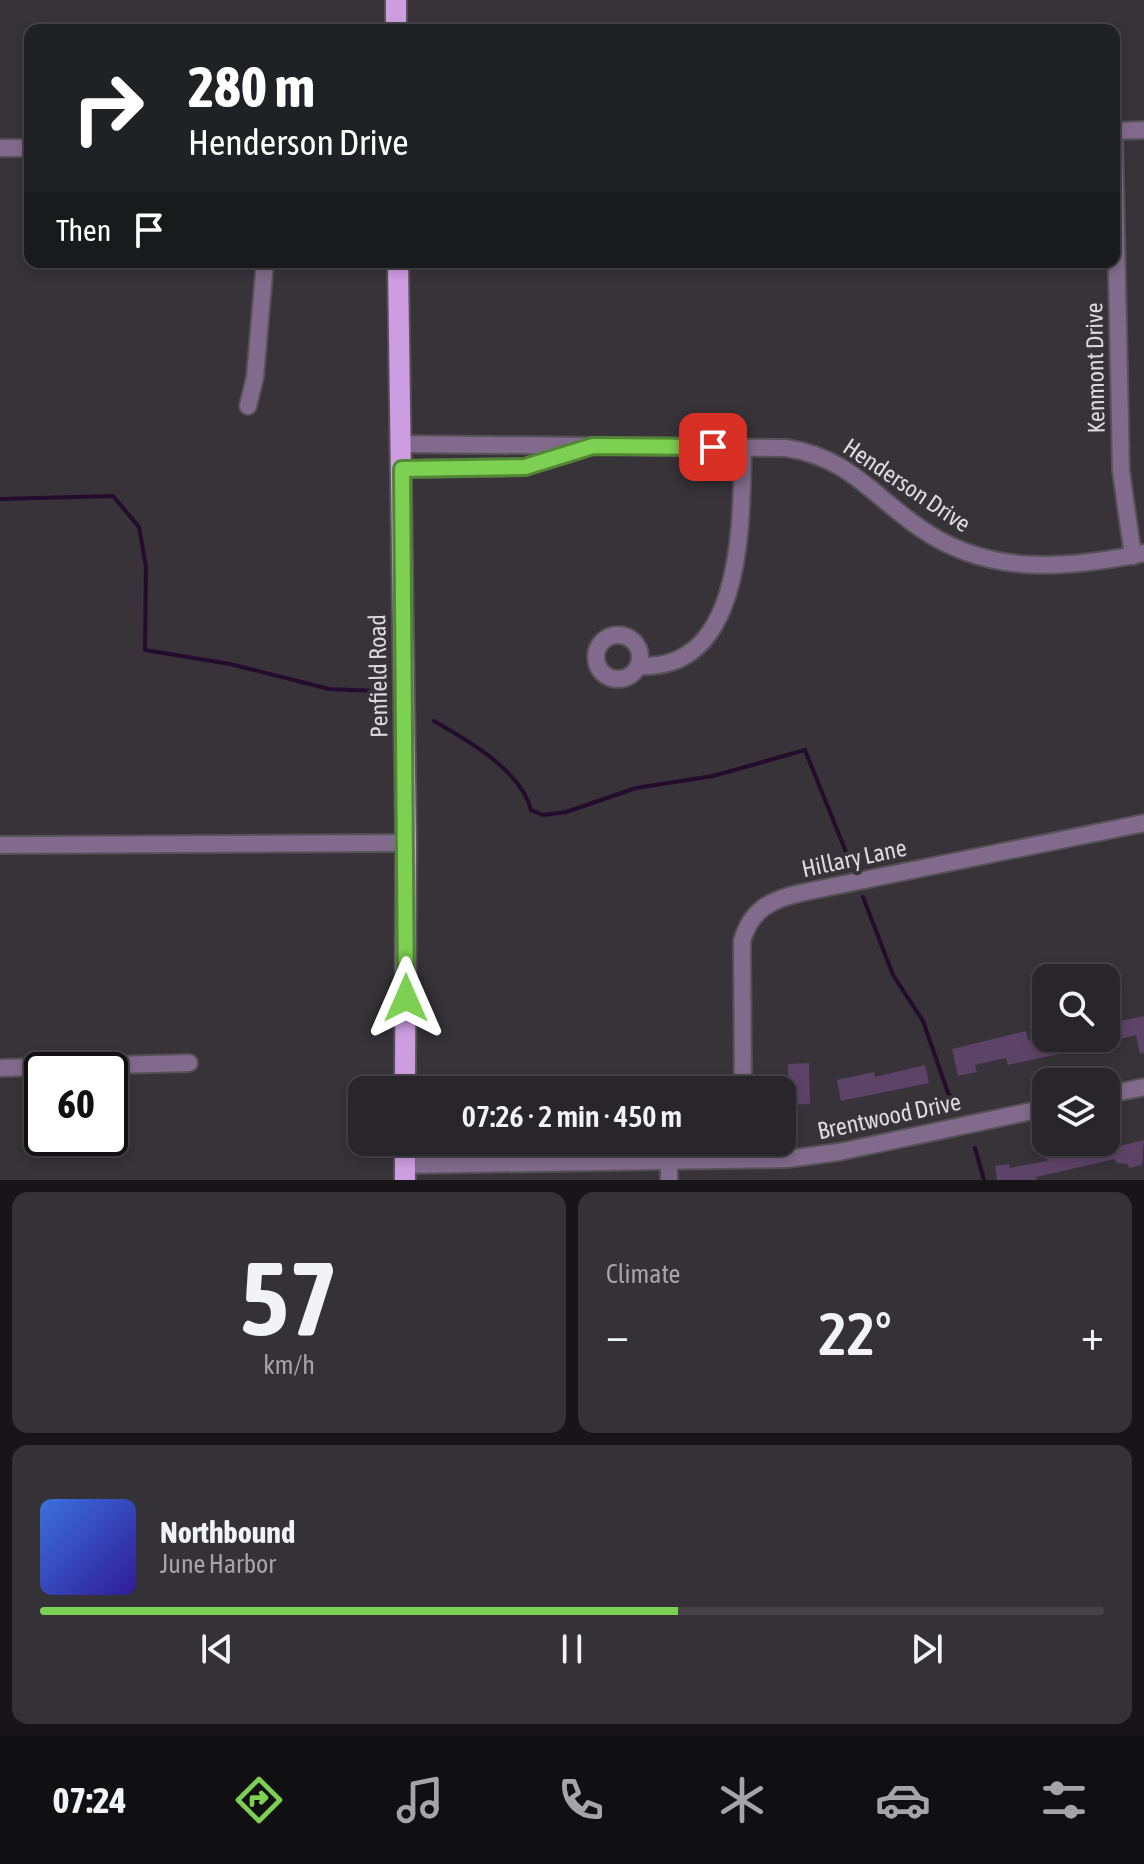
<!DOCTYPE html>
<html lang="en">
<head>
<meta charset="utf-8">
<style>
	body { margin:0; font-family:"Asap Condensed",sans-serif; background:#353237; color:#f1f3f6; height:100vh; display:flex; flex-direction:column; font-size:30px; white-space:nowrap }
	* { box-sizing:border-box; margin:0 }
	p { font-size:26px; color:#a5a5a9 }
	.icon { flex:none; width:44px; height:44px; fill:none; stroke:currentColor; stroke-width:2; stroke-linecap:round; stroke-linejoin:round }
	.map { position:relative; height:1180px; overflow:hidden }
	.panel { display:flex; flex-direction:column; gap:12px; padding:12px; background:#171518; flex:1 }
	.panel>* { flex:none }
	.guide { position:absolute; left:24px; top:24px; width:1096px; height:244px; border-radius:16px; box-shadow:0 4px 12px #0003,0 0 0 2px #454347; background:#202124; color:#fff; overflow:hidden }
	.controls { position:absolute; left:1032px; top:964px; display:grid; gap:16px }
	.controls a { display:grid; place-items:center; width:88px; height:88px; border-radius:16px; background:#29262b; box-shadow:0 4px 12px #0003,0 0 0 2px #454347; font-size:40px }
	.speed { position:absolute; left:24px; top:1052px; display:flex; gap:16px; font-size:40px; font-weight:700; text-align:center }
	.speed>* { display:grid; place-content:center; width:104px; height:104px; border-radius:50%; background:#29262b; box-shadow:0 4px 12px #0003,0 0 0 2px #454347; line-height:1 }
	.speed .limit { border:4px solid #111; border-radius:12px; background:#fff; color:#111 }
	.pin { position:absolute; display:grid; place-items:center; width:68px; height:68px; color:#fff; margin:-34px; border-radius:16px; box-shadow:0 4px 12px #0006 }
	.me { position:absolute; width:88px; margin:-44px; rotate:0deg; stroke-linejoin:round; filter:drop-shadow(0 0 6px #0008) }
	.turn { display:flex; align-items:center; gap:28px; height:168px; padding:0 32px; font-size:36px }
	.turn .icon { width:104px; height:104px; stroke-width:2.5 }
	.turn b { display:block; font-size:56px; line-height:68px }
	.then { display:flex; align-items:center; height:76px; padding:0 32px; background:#0003; gap:16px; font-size:30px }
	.big { font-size:60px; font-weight:600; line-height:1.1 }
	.panel .tile { flex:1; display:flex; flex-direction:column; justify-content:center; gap:12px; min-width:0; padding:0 28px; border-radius:16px; background:#353237 }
	.panel .dial { align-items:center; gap:0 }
	.dial b { font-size:104px; line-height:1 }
	.song { display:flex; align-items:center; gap:24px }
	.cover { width:96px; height:96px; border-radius:12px; background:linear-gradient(135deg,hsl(220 70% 55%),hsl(250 70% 35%)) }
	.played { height:8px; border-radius:4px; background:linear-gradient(90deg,#7ed053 60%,#454347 60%) }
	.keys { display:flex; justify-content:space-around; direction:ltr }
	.heat { display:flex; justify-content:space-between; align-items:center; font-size:44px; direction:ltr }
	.panel .tiles { flex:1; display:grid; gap:12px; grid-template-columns:1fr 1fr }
	.tile:last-child { grid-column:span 2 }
	.trip { position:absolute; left:348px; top:1076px; width:448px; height:80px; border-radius:16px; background:#29262b; box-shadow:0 4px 12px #0003,0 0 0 2px #454347; font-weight:600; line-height:80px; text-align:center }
	.tabs { display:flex; height:128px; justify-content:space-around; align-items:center; background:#100f11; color:#a5a5a9 }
	.tabs .icon { width:56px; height:56px }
	.tabs .selected { color:#7ed053 }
	.tabs b { font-size:36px; color:#f1f3f6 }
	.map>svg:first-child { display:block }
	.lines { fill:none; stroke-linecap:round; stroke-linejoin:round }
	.stream { stroke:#240c2d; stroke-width:4 }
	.building { fill:#5e4368 }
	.minor-casing { stroke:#555157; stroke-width:20 }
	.major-casing { stroke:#555157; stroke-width:24 }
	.minor { stroke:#816a8b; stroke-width:16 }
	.major { stroke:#ce9de1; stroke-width:20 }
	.route-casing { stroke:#528736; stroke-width:20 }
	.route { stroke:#7ed053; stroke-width:14 }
	.labels { text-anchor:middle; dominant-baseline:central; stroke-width:8; stroke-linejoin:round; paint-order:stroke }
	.street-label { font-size:24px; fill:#dddadf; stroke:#373339 }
</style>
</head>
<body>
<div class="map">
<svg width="1144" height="1180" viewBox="0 0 1144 1180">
	<rect width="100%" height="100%" fill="#373339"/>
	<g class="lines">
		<path class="stream" d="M0,499L113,496L139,527L146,567L145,650L230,664L329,689L376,691
			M434,721C467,740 521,770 531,810L543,815L566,812L636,788L713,776L805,750L846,852
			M863,897L893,975L923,1021L948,1093L955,1101
			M975,1148L984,1180"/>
	</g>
	<path class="building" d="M1144,1016V1053L1140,1054L1136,1035L1120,1039L1116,1022Z
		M1026,1031L1028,1040L1043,1037L1114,1038L1115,1042L1008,1065L1006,1058L975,1065L977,1072L958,1076L952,1049Z
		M809,1063L810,1104L789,1105L788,1064Z
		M925,1065L929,1083L841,1101L837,1080L874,1072L875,1077Z
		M492,1078V1090H465V1079Z
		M1144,1140L1142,1165L1129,1168L1128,1164L1116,1163L1115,1159L1036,1177L1037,1180H997L995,1166L1009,1164L1010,1168L1047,1161L1046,1155L1061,1152V1155L1119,1142L1120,1146Z"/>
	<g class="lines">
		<defs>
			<path id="minor" d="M0,148H30
				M248,406L255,377L265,262
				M401,444L786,448C848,457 872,495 920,528C988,576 1066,569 1144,553
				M402,469L525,467L580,450
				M1133,556L1121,471L1114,131L1144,130
				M596 657a22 22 0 1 1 44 0a22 22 0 1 1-44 0Z
				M639,666C745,671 741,521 743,447
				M0,845L406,843
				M0,1068L189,1063
				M743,1090L742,941C751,910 770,900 800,893L1144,823
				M1106,1095L1144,1087
				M744,1142V1159
				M669,1159V1180
				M405,1165L787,1159L839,1152L1046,1108"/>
			<path id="major" d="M396,30V0
				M398,262L406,843L405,1090
				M405,1180V1142"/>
		</defs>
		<use href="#minor" class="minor-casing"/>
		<use href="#major" class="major-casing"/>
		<use href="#minor" class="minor"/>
		<use href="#major" class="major"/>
	</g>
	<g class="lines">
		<defs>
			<path id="route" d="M406,998L402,469L525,467L593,446L713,447"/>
		</defs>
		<use href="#route" class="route-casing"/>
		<use href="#route" class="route"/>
	</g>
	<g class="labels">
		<g class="street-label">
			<text transform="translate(1095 368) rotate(-91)">Kenmont Drive</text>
			<text transform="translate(907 485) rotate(34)">Henderson Drive</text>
			<text transform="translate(378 676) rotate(-91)">Penfield Road</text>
			<text transform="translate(854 858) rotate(-12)">Hillary Lane</text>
			<text transform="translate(889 1116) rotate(-12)">Brentwood Drive</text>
		</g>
	</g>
</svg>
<div class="controls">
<a><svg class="icon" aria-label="search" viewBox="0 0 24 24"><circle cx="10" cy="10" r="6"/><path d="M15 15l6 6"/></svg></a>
<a><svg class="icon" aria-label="layers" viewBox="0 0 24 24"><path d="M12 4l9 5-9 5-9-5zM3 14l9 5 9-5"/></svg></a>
</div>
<div class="speed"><div class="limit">60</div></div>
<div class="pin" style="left:713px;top:447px;background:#d93025"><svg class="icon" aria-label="arrive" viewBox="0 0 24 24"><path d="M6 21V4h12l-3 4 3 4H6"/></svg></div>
<svg class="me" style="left:406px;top:998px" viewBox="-20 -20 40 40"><path d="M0-17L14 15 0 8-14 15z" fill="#7ed053" stroke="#fff" stroke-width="4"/></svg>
<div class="trip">07:26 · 2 min · 450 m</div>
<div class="guide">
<div class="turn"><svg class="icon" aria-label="right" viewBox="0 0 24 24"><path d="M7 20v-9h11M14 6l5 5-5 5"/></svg><div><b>280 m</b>Henderson Drive</div></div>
<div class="then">Then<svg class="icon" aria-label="arrive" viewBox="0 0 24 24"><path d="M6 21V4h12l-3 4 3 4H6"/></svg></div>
</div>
</div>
<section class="panel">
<div class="tiles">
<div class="tile dial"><b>57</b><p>km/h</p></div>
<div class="tile"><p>Climate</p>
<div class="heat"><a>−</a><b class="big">22°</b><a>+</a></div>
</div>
<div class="tile">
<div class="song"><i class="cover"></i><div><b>Northbound</b><p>June Harbor</p></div></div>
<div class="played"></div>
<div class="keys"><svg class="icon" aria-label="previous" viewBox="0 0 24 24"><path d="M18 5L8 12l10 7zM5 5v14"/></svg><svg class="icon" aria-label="pause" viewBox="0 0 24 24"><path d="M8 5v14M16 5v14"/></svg><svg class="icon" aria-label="next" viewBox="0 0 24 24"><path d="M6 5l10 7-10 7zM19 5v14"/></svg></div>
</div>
</div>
</section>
<nav class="tabs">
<b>07:24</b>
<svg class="icon selected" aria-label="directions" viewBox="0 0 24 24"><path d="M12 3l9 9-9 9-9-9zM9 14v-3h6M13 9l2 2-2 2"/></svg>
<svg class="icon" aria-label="music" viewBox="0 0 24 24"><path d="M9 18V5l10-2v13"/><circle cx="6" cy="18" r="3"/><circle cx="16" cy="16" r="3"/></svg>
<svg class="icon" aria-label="phone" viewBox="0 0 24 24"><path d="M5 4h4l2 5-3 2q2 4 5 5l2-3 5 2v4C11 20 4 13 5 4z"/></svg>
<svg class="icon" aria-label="climate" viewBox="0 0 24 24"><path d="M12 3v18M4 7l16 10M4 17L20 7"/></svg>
<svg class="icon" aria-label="car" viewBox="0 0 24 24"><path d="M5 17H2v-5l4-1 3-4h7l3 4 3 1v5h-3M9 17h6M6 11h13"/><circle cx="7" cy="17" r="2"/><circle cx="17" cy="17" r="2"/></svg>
<svg class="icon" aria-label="filters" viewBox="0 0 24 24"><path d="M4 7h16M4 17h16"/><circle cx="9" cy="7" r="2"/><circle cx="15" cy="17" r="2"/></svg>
</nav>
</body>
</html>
